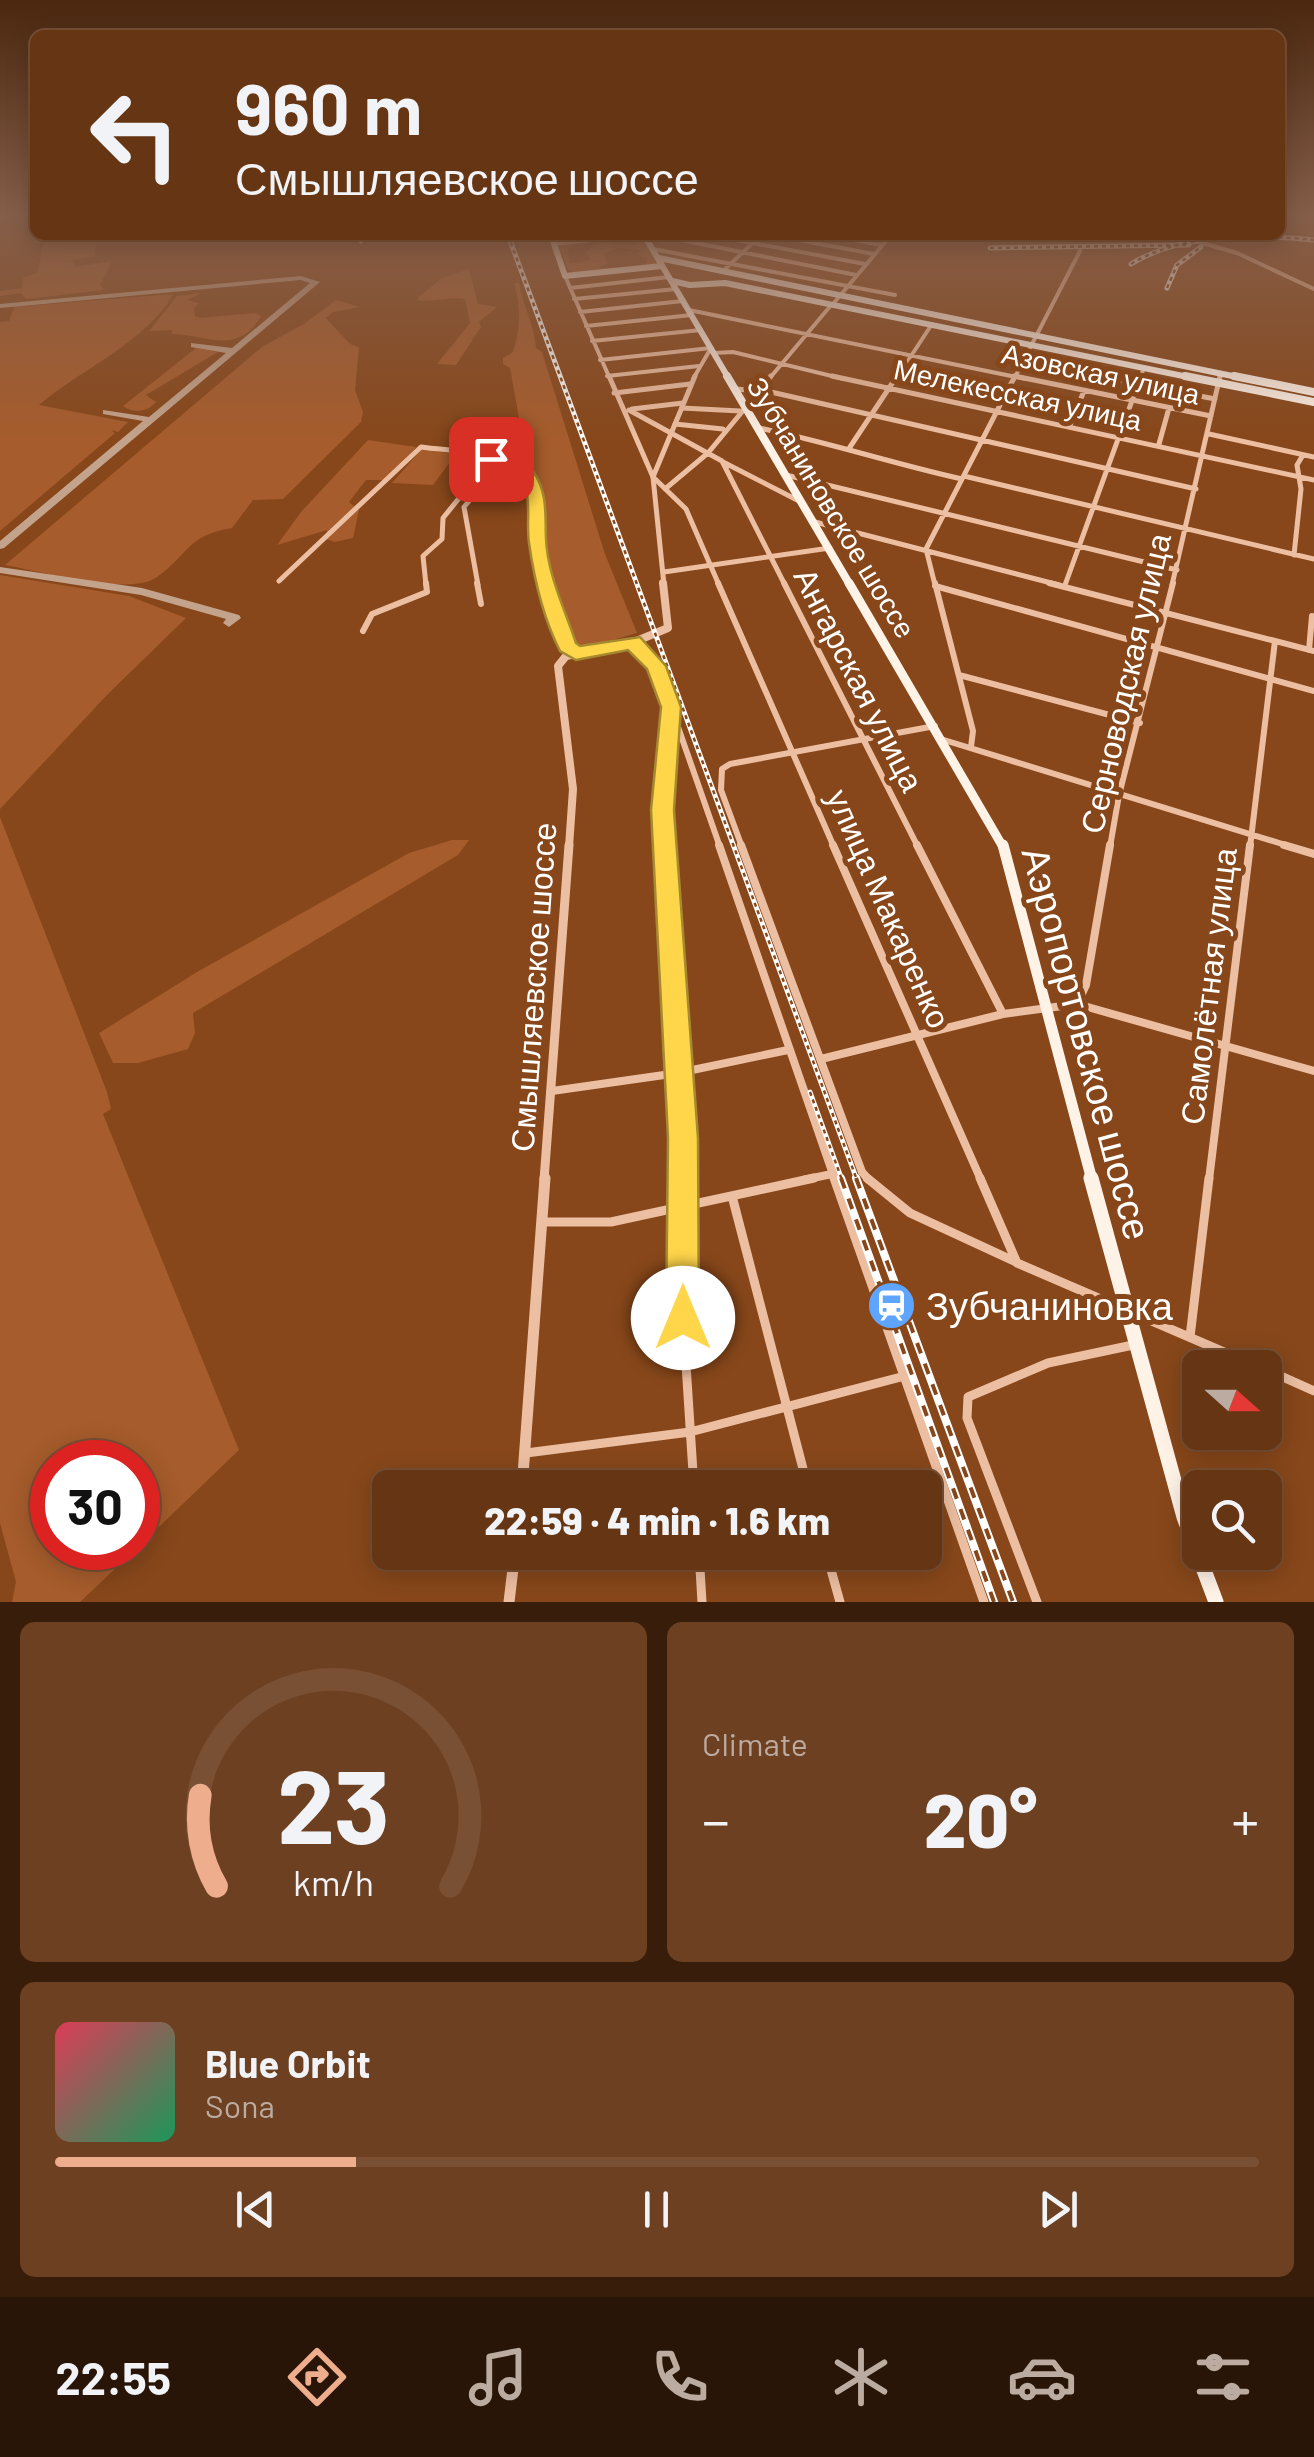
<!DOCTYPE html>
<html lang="en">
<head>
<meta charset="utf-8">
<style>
	body { margin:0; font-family:Barlow,sans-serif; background:#6d4022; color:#f1f3f6; height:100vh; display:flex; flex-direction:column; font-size:38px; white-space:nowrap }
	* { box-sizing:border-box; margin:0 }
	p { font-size:32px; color:#bcaba0 }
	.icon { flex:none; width:55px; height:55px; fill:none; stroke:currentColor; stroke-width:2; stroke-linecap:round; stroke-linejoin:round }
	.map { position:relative; height:1602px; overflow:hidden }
	.drawer { display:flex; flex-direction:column; gap:20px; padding:20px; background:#381d0b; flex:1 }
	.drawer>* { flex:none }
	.guide { position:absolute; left:30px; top:30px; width:1255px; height:210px; border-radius:15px; box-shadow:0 5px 25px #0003,0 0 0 2px #795034; background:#653514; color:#f1f3f6; overflow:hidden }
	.needle { width:65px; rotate:111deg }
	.controls { position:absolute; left:1182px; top:1350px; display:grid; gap:20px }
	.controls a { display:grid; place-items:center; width:100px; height:100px; border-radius:15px; background:#653514; box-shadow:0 5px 25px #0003,0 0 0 2px #795034; font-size:50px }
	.speed { position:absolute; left:30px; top:1440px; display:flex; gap:20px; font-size:50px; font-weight:700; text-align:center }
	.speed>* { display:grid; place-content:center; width:130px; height:130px; border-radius:50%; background:#653514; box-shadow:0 5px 25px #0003,0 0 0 2px #795034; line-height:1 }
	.speed .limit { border:15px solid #d22; background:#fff; color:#111 }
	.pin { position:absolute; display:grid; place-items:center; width:85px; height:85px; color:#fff; margin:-42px; border-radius:20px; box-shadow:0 5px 15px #0006 }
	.me { position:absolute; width:110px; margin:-55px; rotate:0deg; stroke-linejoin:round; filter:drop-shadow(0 0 8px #0008) }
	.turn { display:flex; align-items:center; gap:35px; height:210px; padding:0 40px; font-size:45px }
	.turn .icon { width:130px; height:130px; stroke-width:2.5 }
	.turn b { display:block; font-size:70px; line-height:85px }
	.big { font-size:75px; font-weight:800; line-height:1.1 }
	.drawer .tile { flex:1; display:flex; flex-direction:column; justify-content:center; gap:15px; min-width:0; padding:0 35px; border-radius:15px; background:#6d4022 }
	.drawer .dial { align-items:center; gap:0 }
	.dial svg { height:260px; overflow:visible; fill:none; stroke:#795034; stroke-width:7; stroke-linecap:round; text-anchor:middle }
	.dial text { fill:#f1f3f6; stroke:none }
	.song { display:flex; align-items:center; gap:30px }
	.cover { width:120px; height:120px; border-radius:15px; background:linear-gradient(135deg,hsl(350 70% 55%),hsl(150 70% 35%)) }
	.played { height:10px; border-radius:5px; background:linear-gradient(90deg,#eead8d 25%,#795034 25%) }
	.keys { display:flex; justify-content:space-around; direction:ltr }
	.heat { display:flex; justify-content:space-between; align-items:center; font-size:55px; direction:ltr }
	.drawer .tiles { flex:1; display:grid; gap:20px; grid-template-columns:1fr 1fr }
	.tile:last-child { grid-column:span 2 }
	.trip { position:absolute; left:372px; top:1470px; width:570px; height:100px; border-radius:15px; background:#653514; box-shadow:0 5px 25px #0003,0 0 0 2px #795034; font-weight:800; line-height:100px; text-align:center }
	.tab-bar { display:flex; height:160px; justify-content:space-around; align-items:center; background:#281508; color:#bcaba0 }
	.tab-bar .icon { width:70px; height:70px }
	.tab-bar .selected { color:#eead8d }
	.tab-bar b { font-size:45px; color:#f1f3f6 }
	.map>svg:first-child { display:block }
	.green { fill:#a65c2c }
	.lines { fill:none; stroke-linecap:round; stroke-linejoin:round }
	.taxiway { fill:#c3a38c; fill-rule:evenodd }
	.minor-far4 { stroke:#edbfa2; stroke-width:4 }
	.minor-far3 { stroke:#edbfa2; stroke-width:5 }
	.minor-far2 { stroke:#edbfa2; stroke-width:6 }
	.minor-far1 { stroke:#edbfa2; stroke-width:8 }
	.minor { stroke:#edbfa2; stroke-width:9 }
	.tertiary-far4 { stroke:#edbfa2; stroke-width:4 }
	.tertiary-far3 { stroke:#edbfa2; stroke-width:5 }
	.tertiary-far2 { stroke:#edbfa2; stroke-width:8 }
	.tertiary-far1 { stroke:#edbfa2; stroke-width:9 }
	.tertiary { stroke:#edbfa2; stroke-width:11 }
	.primary-far4 { stroke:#fff2e7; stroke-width:6 }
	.primary-far3 { stroke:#fff2e7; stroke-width:8 }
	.primary-far2 { stroke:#fff2e7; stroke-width:9 }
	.primary-far1 { stroke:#fff2e7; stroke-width:11 }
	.primary { stroke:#fff2e7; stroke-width:15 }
	.rail-far1-casing { stroke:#fff; stroke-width:5 }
	.rail-casing { stroke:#fff; stroke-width:8 }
	.rail-far1 { stroke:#87471a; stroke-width:2.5; stroke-dasharray:4; stroke-linecap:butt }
	.rail { stroke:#87471a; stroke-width:4; stroke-dasharray:11; stroke-linecap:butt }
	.route { fill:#ffd54a; stroke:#a68a30; stroke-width:2.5 }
	.labels { text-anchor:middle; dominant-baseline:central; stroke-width:10; stroke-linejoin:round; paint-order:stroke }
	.far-street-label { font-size:28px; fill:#fff; stroke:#87471a }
	.street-label { font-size:32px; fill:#fff; stroke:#87471a }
	.near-street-label { font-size:38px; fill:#fff; stroke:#87471a }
	.near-poi-label { font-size:38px; fill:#fff; stroke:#87471a; text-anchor:start }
</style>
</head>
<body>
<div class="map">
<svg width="1314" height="1602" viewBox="0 0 1314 1602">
	<rect width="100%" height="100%" fill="#87471a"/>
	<path class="green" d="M46,235H98L64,242L96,240L95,256L73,260L75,267L112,261L100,285L104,290L26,299L21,293L0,296V291L22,288L23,278L37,273Z
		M642,236L659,265L636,266L647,263V259L635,253L643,251L609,246L616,249L603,254L608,263L598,268L633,267L574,273L568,269L558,245L576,243L567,251L571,263L591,260L586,253L593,245C608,239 623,247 637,244L636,240L618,239Z
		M469,269L478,304L497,307L479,322L481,327L456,365L437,364L470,323L465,299C449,296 433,303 417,300L419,297L442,278Z
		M514,283H519C523,306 534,324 536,348L542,352L605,554L637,633L599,644L574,645L557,609L543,548V503L527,462L510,368L503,364V358L513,352C521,325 521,311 514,283Z
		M201,293L187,300L199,303L194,308L195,316L200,318L255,313L261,316C238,357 205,334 172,334V330L149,331L177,296Z
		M173,294C149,340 80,370 39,405L128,422L118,432L111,430L115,433L0,531V322L9,321L14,307Z
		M336,300L360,307L333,312L326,318L350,344L359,347L355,390L363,412L361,422L283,499L253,500L232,528C185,536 190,554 157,577C129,597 40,571 5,565L263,346L304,324Z
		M196,348L218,352L146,395L156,402C147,412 134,414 123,406Z
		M368,440L416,447L387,480H366L349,502L359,510L353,538L335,542L326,539L327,530L277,545L301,512Z
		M422,449L456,454L433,485L392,483Z
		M0,575L129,596L186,618L108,694L0,809Z
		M0,817L107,1092L111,1109L103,1114L239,1450L138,1547V1462H52V1548H137L80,1602H12L16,1582L0,1523Z
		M452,840H469L458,855L193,1013L195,1033L188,1049L138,1063H113L99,1033L197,972L409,853Z"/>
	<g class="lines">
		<path class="taxiway" d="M301,276L320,282L4,548L0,549V541L143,421L103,414V410L149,417L226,353L191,347V343L232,348L310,283L301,280L0,308V304Z
			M0,567L142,588L239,615L241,618L229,627L223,623L226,619L141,595L0,573Z"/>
		<path class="minor-far4" d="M656,235L856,275
			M710,235L865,264
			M771,235L874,254
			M825,235L882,245
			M553,244L639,235
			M653,249L895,295
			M722,272L761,235
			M565,276L610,379
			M570,288L669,277
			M574,299L676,289
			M689,310L1026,379
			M580,312L683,301
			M586,326L692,315
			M592,341L701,330
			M714,353L733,352L844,379
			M600,360L711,348
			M1022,361L1111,379
			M607,376L699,366
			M769,379L832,304
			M896,379L932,324
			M1014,379L1080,251
			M1140,379L1144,367
			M1220,379L1221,373"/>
		<path class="minor-far3" d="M609,376L653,477L686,509L719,585
			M832,376L1314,480
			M1014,376L1211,416
			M1098,376L1215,399
			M736,389L771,392L1196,489
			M759,390L771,376
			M614,393L690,384
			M682,408L740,411
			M632,409L683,403
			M629,410L722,461L785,585
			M675,424L723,429
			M1070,425L1084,391
			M759,428C828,442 894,464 962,479
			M1209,434L1314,457
			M1159,444L1169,408
			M850,447L897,376
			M723,462L801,502
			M786,475L1177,570
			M964,476L1314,559
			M665,489L708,453L746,407
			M815,522L1059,585
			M1294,555L1301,489L1297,465L1303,455
			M279,581L421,447C461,453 531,448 537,500C540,530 539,556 546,585
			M426,585L423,556L442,539L443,518L490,460
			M478,585L464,507L496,469L492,460
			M935,585L926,549L1015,376
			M1065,585L1141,376
			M1172,585L1220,376"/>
		<path class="minor-far2" d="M477,583L481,604
			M546,583L563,634L576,654
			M718,583L834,847
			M784,583L918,847
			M935,583L973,731L971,747
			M1049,583L1314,651
			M935,586L1314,691
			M363,631L372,614L427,592L426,583
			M634,642L642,656L655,666L671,707L662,810L664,847
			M1309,650L1312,616
			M959,675L1140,723
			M671,707L720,847
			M944,740L1292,847
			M742,847L721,790L722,769L730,764L935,726
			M1110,847L1119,795L1173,583
			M1250,847L1275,641"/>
		<path class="minor-far1" d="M664,845L683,1180
			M719,845L835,1180
			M741,845L862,1172L869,1180
			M833,845L981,1180
			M917,845L1003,1014
			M1284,845L1314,854
			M1077,1004L1086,985L1110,845
			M821,1059L1003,1014L1077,1004L1314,1071
			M552,1091L678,1073L788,1050
			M803,1180L832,1174
			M1209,1180L1250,845"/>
		<path class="minor" d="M683,1178V1318L694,1488
			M834,1178L984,1602
			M867,1178L910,1213L1016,1262
			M980,1178L1017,1263L1261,1368
			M732,1196L808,1488
			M543,1222H611L814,1178
			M1190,1337L1209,1178
			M1265,1369L1314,1391
			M526,1453L690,1432L901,1377
			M699,1552L702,1602
			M826,1552L840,1602
			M1037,1602L967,1418L968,1397L1048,1363L1133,1345"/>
		<path class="tertiary-far4" d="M1174,235L1237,253L1314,289
			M833,304L891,235
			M693,379L711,348"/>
		<path class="tertiary-far3" d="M664,572L830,548
			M664,585L653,477L695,376"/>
		<path class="tertiary-far2" d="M569,847L573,789L558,666L566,656L634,642L668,628L663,583"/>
		<path class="tertiary-far1" d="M544,1180L569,845"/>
		<path class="tertiary" d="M522,1488L545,1178
			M509,1602L515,1552"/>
		<path class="primary-far4" d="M551,235L565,276L662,266
			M644,235L729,379
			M659,258L1247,379
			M672,281L690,285L725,283L1198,379"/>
		<path class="primary-far3" d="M727,376L850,585
			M1185,376L1314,402
			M1234,376L1314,392"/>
		<path class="primary-far2" d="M849,583L1003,847"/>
		<path class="primary-far1" d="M1003,845L1092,1180"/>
		<path class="primary" d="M1091,1178L1184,1517L1216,1602"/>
		<defs>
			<path id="rail-far1" d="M360,235L361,241
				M508,235L857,1180
				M990,248L1189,245
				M1131,264C1181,233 1257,234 1314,240
				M1167,288L1177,265L1201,247
				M458,440L488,445
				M810,1092L842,1180"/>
			<path id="rail" d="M841,1178L994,1602
				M856,1178L1013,1602"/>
		</defs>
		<use href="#rail-far1" class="rail-far1-casing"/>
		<use href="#rail" class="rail-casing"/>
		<use href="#rail-far1" class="rail-far1"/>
		<use href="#rail" class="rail"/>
	</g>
	<linearGradient id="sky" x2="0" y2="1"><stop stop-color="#4a270e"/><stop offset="0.49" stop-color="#855e49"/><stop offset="1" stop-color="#855e49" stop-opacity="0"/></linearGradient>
	<rect width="1314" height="439" fill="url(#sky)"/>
	<path class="route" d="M491,454C505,457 525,458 533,471C548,493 545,514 546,538C547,573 565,610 576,643L580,646L640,637L666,666L681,707L674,810L698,1138L699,1318L694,1330L683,1334L671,1330L666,1318L668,1138L651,810L661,707L647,669L628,650L576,660L560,651C544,620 534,578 529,543C525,518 536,488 512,469L486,462L483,459Z"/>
	<defs>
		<symbol id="station-disc" viewBox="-11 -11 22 22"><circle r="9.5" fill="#5da5ff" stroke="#87471a"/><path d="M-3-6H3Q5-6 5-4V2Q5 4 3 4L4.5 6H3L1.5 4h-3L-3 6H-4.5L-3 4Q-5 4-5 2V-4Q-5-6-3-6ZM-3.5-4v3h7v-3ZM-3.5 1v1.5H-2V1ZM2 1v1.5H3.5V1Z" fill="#fff"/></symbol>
	</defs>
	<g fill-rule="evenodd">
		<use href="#station-disc" x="864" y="1278" width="55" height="55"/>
	</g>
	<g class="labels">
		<g class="far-street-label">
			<text transform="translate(1101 373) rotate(12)">Азовская улица</text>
			<text transform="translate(1018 394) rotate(12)">Мелекесская улица</text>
			<text transform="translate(832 507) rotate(59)">Зубчаниновское шоссе</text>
		</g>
		<g class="street-label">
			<text transform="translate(860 679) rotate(63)">Ангарская улица</text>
			<text transform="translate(1124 683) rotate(-77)">Серноводская улица</text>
			<text transform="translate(890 908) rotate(66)">улица Макаренко</text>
			<text transform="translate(1207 986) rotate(-83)">Самолётная улица</text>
			<text transform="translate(532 987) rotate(-86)">Смышляевское шоссе</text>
		</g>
		<g class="near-street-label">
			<text transform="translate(1088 1043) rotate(75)">Аэропортовское шоссе</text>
		</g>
		<g class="near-poi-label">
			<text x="926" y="1305">Зубчаниновка</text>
		</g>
	</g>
</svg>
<div class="controls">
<a><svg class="needle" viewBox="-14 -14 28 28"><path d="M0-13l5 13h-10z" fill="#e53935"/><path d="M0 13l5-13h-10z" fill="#bcaba0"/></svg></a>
<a><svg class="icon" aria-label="search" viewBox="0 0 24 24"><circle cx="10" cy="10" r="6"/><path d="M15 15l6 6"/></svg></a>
</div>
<div class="speed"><div class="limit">30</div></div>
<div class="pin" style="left:491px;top:459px;background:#d93025"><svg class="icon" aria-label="arrive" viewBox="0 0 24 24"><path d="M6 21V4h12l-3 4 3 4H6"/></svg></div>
<svg class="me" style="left:683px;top:1318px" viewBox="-20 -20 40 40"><circle r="19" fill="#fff"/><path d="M0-13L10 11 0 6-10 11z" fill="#ffd54a"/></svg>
<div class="trip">22:59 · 4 min · 1.6 km</div>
<div class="guide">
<div class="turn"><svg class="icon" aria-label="left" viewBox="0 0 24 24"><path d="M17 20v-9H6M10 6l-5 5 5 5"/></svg><div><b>960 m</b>Смышляевское шоссе</div></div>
</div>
</div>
<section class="drawer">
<div class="tiles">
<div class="tile dial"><svg viewBox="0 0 100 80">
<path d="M14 69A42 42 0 1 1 86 69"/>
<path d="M14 69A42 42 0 0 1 9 41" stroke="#eead8d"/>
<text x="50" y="56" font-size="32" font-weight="700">23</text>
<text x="50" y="72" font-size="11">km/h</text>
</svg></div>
<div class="tile"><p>Climate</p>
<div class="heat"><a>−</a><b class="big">20°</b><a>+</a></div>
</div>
<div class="tile">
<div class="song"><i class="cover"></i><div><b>Blue Orbit</b><p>Sona</p></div></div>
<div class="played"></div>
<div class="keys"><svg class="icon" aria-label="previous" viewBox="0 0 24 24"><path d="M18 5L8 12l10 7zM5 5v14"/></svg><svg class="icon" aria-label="pause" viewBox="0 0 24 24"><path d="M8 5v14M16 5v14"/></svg><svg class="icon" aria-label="next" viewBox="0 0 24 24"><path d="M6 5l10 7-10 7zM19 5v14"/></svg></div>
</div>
</div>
</section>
<nav class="tab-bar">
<b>22:55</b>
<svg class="icon selected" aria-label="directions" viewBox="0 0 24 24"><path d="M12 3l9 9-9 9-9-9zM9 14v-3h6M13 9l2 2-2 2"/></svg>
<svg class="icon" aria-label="music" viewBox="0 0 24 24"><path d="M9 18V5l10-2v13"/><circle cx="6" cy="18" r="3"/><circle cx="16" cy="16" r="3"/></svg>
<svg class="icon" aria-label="phone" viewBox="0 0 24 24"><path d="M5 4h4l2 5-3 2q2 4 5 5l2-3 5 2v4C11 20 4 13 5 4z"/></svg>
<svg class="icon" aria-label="climate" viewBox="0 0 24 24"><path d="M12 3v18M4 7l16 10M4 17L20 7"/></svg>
<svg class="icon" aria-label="car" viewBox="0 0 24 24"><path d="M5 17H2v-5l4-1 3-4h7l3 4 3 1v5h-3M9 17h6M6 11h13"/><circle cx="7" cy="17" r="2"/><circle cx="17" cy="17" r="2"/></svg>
<svg class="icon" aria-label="filters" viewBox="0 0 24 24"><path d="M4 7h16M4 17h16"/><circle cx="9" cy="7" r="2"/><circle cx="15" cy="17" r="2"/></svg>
</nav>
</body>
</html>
